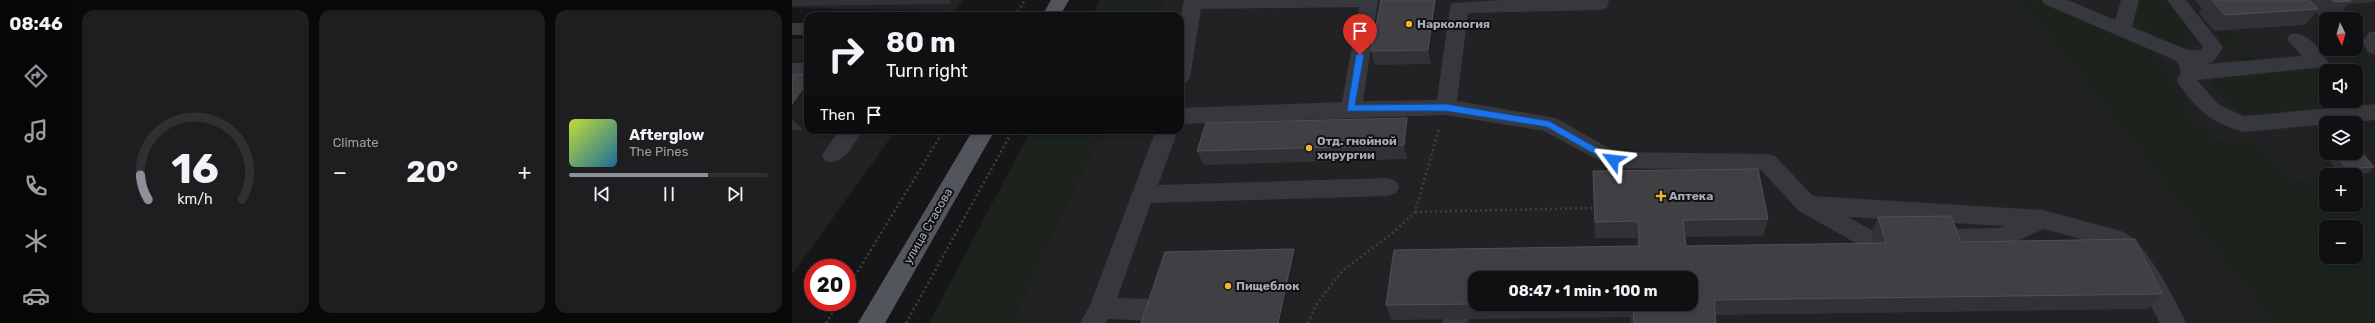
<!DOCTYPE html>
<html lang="en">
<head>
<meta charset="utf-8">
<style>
	body { margin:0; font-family:Rubik,sans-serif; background:#1e1e20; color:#f1f3f6; height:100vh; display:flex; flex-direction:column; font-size:15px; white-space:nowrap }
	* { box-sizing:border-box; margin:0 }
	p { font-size:13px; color:#9c9d9f }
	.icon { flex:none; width:22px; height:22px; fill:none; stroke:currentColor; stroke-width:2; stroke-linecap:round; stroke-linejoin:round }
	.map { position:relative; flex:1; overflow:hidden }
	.panel { display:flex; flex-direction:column; gap:10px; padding:10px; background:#09090a; width:720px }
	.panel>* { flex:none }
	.banner { position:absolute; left:12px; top:12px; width:380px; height:122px; border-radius:12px; box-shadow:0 2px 6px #0003,0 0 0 1px #303032; background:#101012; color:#f1f3f6; overflow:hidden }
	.needle { width:26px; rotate:175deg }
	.tools { position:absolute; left:1527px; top:12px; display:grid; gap:8px }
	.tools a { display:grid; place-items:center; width:44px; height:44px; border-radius:8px; background:#101012; box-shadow:0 2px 6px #0003,0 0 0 1px #303032; font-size:20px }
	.speed { position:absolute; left:12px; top:259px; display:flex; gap:8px; font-size:20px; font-weight:700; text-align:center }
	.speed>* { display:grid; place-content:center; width:52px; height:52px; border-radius:50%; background:#101012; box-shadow:0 2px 6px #0003,0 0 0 1px #303032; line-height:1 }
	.speed .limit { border:6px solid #d22; background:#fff; color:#111 }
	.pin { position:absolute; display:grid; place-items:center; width:34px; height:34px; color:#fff; margin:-41px -17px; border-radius:50% 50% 50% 0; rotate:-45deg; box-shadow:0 0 4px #0007 }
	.pin .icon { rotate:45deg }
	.me { position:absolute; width:44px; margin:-22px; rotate:300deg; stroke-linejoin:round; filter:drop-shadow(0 0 3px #0008) }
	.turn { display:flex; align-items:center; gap:14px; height:84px; padding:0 16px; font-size:18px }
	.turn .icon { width:52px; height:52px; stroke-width:2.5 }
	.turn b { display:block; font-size:28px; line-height:34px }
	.then { display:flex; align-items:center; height:38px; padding:0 16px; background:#0003; gap:8px; font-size:15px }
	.big { font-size:30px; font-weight:700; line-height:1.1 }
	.panel .card { flex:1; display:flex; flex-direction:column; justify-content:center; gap:6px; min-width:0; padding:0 14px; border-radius:12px; background:#1e1e20 }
	.panel .dial { align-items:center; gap:0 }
	.dial svg { height:104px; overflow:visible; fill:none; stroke:#303032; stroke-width:7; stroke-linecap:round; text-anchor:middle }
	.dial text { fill:#f1f3f6; stroke:none }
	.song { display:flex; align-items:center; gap:12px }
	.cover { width:48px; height:48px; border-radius:6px; background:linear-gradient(135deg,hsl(70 70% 55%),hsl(200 70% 35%)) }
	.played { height:4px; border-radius:2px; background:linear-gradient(90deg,#8c9099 70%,#303032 70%) }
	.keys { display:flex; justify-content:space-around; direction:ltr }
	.heat { display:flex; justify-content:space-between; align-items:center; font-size:22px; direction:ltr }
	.panel .tiles { flex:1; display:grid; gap:10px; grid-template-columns:repeat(3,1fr) }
	.trip { position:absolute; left:676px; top:271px; width:230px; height:40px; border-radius:12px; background:#101012; box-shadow:0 2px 6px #0003,0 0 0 1px #303032; font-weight:700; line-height:40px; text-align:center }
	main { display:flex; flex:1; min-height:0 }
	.menu { display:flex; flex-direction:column; width:72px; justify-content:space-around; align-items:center; background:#060607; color:#9c9d9f }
	.menu .icon { width:28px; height:28px }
	.menu .on { color:#8c9099 }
	.menu b { font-size:18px; color:#f1f3f6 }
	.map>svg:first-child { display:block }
	.built { fill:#222225; fill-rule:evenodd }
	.green { fill:#1c231d; fill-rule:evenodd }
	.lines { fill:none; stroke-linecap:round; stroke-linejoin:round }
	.path { stroke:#3d3f44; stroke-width:2.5; stroke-dasharray:2 3; stroke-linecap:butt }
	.minor { fill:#37383d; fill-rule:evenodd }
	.major { fill:#53555c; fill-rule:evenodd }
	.wall { fill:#323236; fill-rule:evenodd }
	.shaded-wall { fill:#212124 }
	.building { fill:#3f3f44; stroke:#4f5156 }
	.route { fill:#1a73e8; stroke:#114b97 }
	.poi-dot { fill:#f2b134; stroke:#111113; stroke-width:1.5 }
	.labels { text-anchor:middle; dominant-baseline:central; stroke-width:4; stroke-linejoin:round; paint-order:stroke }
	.poi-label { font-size:12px; font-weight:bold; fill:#a8adb8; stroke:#111113; text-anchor:start }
	.street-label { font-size:12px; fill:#a8adb8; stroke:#111113 }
</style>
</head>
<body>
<main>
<nav class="menu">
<b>08:46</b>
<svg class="icon on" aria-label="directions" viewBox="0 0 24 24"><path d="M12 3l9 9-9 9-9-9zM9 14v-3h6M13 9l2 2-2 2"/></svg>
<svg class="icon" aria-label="music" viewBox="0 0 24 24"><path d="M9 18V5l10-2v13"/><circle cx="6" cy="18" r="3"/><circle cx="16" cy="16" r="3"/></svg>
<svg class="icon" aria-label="phone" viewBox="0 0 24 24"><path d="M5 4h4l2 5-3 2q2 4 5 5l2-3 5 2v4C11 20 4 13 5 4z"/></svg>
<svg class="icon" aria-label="climate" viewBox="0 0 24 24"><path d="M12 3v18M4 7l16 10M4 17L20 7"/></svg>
<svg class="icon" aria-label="car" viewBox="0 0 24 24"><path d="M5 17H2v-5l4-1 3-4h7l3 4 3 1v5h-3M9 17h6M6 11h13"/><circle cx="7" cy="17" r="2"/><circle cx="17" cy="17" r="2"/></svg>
</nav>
<section class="panel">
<div class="tiles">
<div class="card dial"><svg viewBox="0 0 100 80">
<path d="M14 69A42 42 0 1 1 86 69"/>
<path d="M14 69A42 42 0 0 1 8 50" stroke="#8c9099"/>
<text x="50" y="56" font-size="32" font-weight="700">16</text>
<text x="50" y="72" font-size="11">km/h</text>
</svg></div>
<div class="card"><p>Climate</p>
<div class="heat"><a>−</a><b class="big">20°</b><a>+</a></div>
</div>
<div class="card">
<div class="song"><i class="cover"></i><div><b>Afterglow</b><p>The Pines</p></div></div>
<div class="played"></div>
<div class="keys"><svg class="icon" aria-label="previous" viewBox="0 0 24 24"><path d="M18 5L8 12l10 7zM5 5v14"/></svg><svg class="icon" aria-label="pause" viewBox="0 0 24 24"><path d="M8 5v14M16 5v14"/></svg><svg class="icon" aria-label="next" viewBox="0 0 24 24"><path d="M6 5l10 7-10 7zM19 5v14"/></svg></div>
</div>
</div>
</section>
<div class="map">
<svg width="1583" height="323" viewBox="0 0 1583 323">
	<rect width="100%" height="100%" fill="#161618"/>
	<path class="built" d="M0,0H171L163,11L0,8Z
		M371,0H1583V323H219L310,130H388V16H364ZM1534,19H1564V49H1534ZM1534,71H1564V101H1534ZM1534,123H1564V153H1534ZM1534,175H1564V205H1534ZM1534,227H1564V257H1534ZM683,278H899V304H683Z
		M0,39H16V130H104L0,275Z"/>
	<path class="green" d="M308,0H371L364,16H299Z
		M1219,0H1244L1358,45L1396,102L1391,103L1408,126H1414L1424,140L1458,139L1475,150L1499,181L1534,178V205H1564V176L1583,174V323H1480L1235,11ZM1534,227H1564V257H1534Z
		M1349,0H1376L1407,39L1403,45C1384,46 1355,37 1344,21Z
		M1439,31L1465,62C1444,63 1435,48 1423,32Z
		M1564,40H1567L1571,50L1583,65V105L1458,116L1438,107L1420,85L1419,81L1426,75L1556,65L1542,49H1564ZM1534,71H1564V101H1534Z
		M1583,121V160L1564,138L1563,123Z
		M239,130H310L219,323H137Z"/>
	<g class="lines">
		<path class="path" d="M223,16L233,0
			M623,212L802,208
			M55,289L152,130
			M34,323L47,302
			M114,323L221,130
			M516,323L524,305L550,271L602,232L623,212L647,129"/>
		<path class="minor" d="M392,0H586L571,101L645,100L658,7L660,3L709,0H817L815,8L808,10L676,13L665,101L764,118L824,152L975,154L983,156L1021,196L1251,210L1329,231C1353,239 1383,300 1394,323H1368L1346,281L1321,248L1252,229L1209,248L1153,249L1145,246L1141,239L1145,232L1153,229L1207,228L1212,226L1056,217L1079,230L1089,233L1093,240L1089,247L1076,250L1007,211L969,170L821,168L752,131L654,115L388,124V108L550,102L567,7L409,9L398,77L395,82L388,84V21Z
			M1250,0H1276L1323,20L1329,0H1347L1340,27L1396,50H1408L1411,47L1375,0H1394L1431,47L1421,62L1414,64L1510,56L1495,39L1498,34C1514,30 1528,49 1536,62L1533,67L1405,80L1426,104L1451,116L1583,104V120L1451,132C1419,122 1408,113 1388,86L1385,81L1389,72L1385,61L1252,4Z
			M0,23H16V35H0Z
			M1583,31V54L1576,52L1571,42L1576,33Z
			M0,63H16V77H0Z
			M47,130H70C62,144 52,167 33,161L30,155Z
			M364,130H386L366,185L596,178L604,181L607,187L604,193L596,196L359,203L325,298L364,299L373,302L377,310L373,318L364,321L316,319L314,323H288L298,305Z
			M664,308L673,311L677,319L676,323H650L655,311Z"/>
		<path class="major" d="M259,0H277L268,16H250Z
			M181,130H203L93,323H66Z"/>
	</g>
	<path class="wall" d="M0,0H163L160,4L0,6Z
		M589,0H647L639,64L583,65L579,51Z
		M1403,0H1583V2L1556,4L1545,17L1530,18L1524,12L1513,25L1422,31L1407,13L1410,9Z
		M0,75L11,130H0Z
		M618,132L615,159L412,165L405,151Z
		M1534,150V153H1564L1582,167L1576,173L1549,175L1531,153Z
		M966,169L976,219L971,236L893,237L894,246L1082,243L1079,233L1086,217L1159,216L1169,242L1343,239L1370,294L1355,309L923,315L924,323H839V317L599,320L594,305L602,250L845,246V238H803L801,188V171ZM683,278H899V304H683Z"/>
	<path class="shaded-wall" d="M158,0H163L160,4Z
		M643,0H647L639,64L636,50Z
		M16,81V122L11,130L0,119V104Z
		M615,118L618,132L615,159L612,145Z
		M502,249L507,260L493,323H486Z"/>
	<path class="building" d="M589,0H643L636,50L579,51Z
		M1420,0H1517L1526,9L1433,15Z
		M1540,0H1558L1559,1L1543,2Z
		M16,74V81L0,104V75Z
		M615,118L612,145L405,151L414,123Z
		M1564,146L1582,167L1555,169L1542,153H1564Z
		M966,169L976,219L891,220L894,246L1094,243L1086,217L1159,216L1169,242L1343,239L1370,294L922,300L924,323H842L841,304H899V278H683V304L594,305L602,250L848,246L846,221L803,222L801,171Z
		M502,249L486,323H349L373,252Z"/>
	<path class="route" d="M568,52L572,55L563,105L654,104L757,121L826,160L824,163H818L755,127L654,111H555L564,55Z"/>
	<g class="poi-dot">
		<circle cx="617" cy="24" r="4"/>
		<circle cx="517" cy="148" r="4"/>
		<path d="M867 190h4v4h4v4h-4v4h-4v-4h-4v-4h4z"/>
		<circle cx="436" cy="286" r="4"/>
	</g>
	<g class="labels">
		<g class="poi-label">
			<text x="625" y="24">Наркология</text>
			<text x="525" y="141">Отд. гнойной<tspan x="525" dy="14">хирургии</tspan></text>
			<text x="877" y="196">Аптека</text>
			<text x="444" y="286">Пищеблок</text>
		</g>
		<g class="street-label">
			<text transform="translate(136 226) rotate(-60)">улица Стасова</text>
		</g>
	</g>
</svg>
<div class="tools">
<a><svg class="needle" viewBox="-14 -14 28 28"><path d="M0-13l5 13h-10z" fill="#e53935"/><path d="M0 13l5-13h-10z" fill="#9c9d9f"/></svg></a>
<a><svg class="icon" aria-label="sound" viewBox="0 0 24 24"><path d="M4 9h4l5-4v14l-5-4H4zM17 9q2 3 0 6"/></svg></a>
<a><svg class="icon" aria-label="layers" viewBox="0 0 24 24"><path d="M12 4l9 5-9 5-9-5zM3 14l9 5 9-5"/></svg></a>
<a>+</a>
<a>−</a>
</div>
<div class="speed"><div class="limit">20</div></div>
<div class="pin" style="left:568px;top:55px;background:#d93025"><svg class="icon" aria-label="arrive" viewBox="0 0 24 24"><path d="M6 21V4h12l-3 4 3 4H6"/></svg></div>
<svg class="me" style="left:821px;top:160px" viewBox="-20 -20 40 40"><path d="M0-17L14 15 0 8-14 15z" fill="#1a73e8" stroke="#fff" stroke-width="4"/></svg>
<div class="trip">08:47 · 1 min · 100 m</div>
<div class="banner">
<div class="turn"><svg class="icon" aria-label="right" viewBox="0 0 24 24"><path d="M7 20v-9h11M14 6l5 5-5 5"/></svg><div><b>80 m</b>Turn right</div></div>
<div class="then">Then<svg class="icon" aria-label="arrive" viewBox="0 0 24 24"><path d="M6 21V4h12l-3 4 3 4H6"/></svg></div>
</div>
</div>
</main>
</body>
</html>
